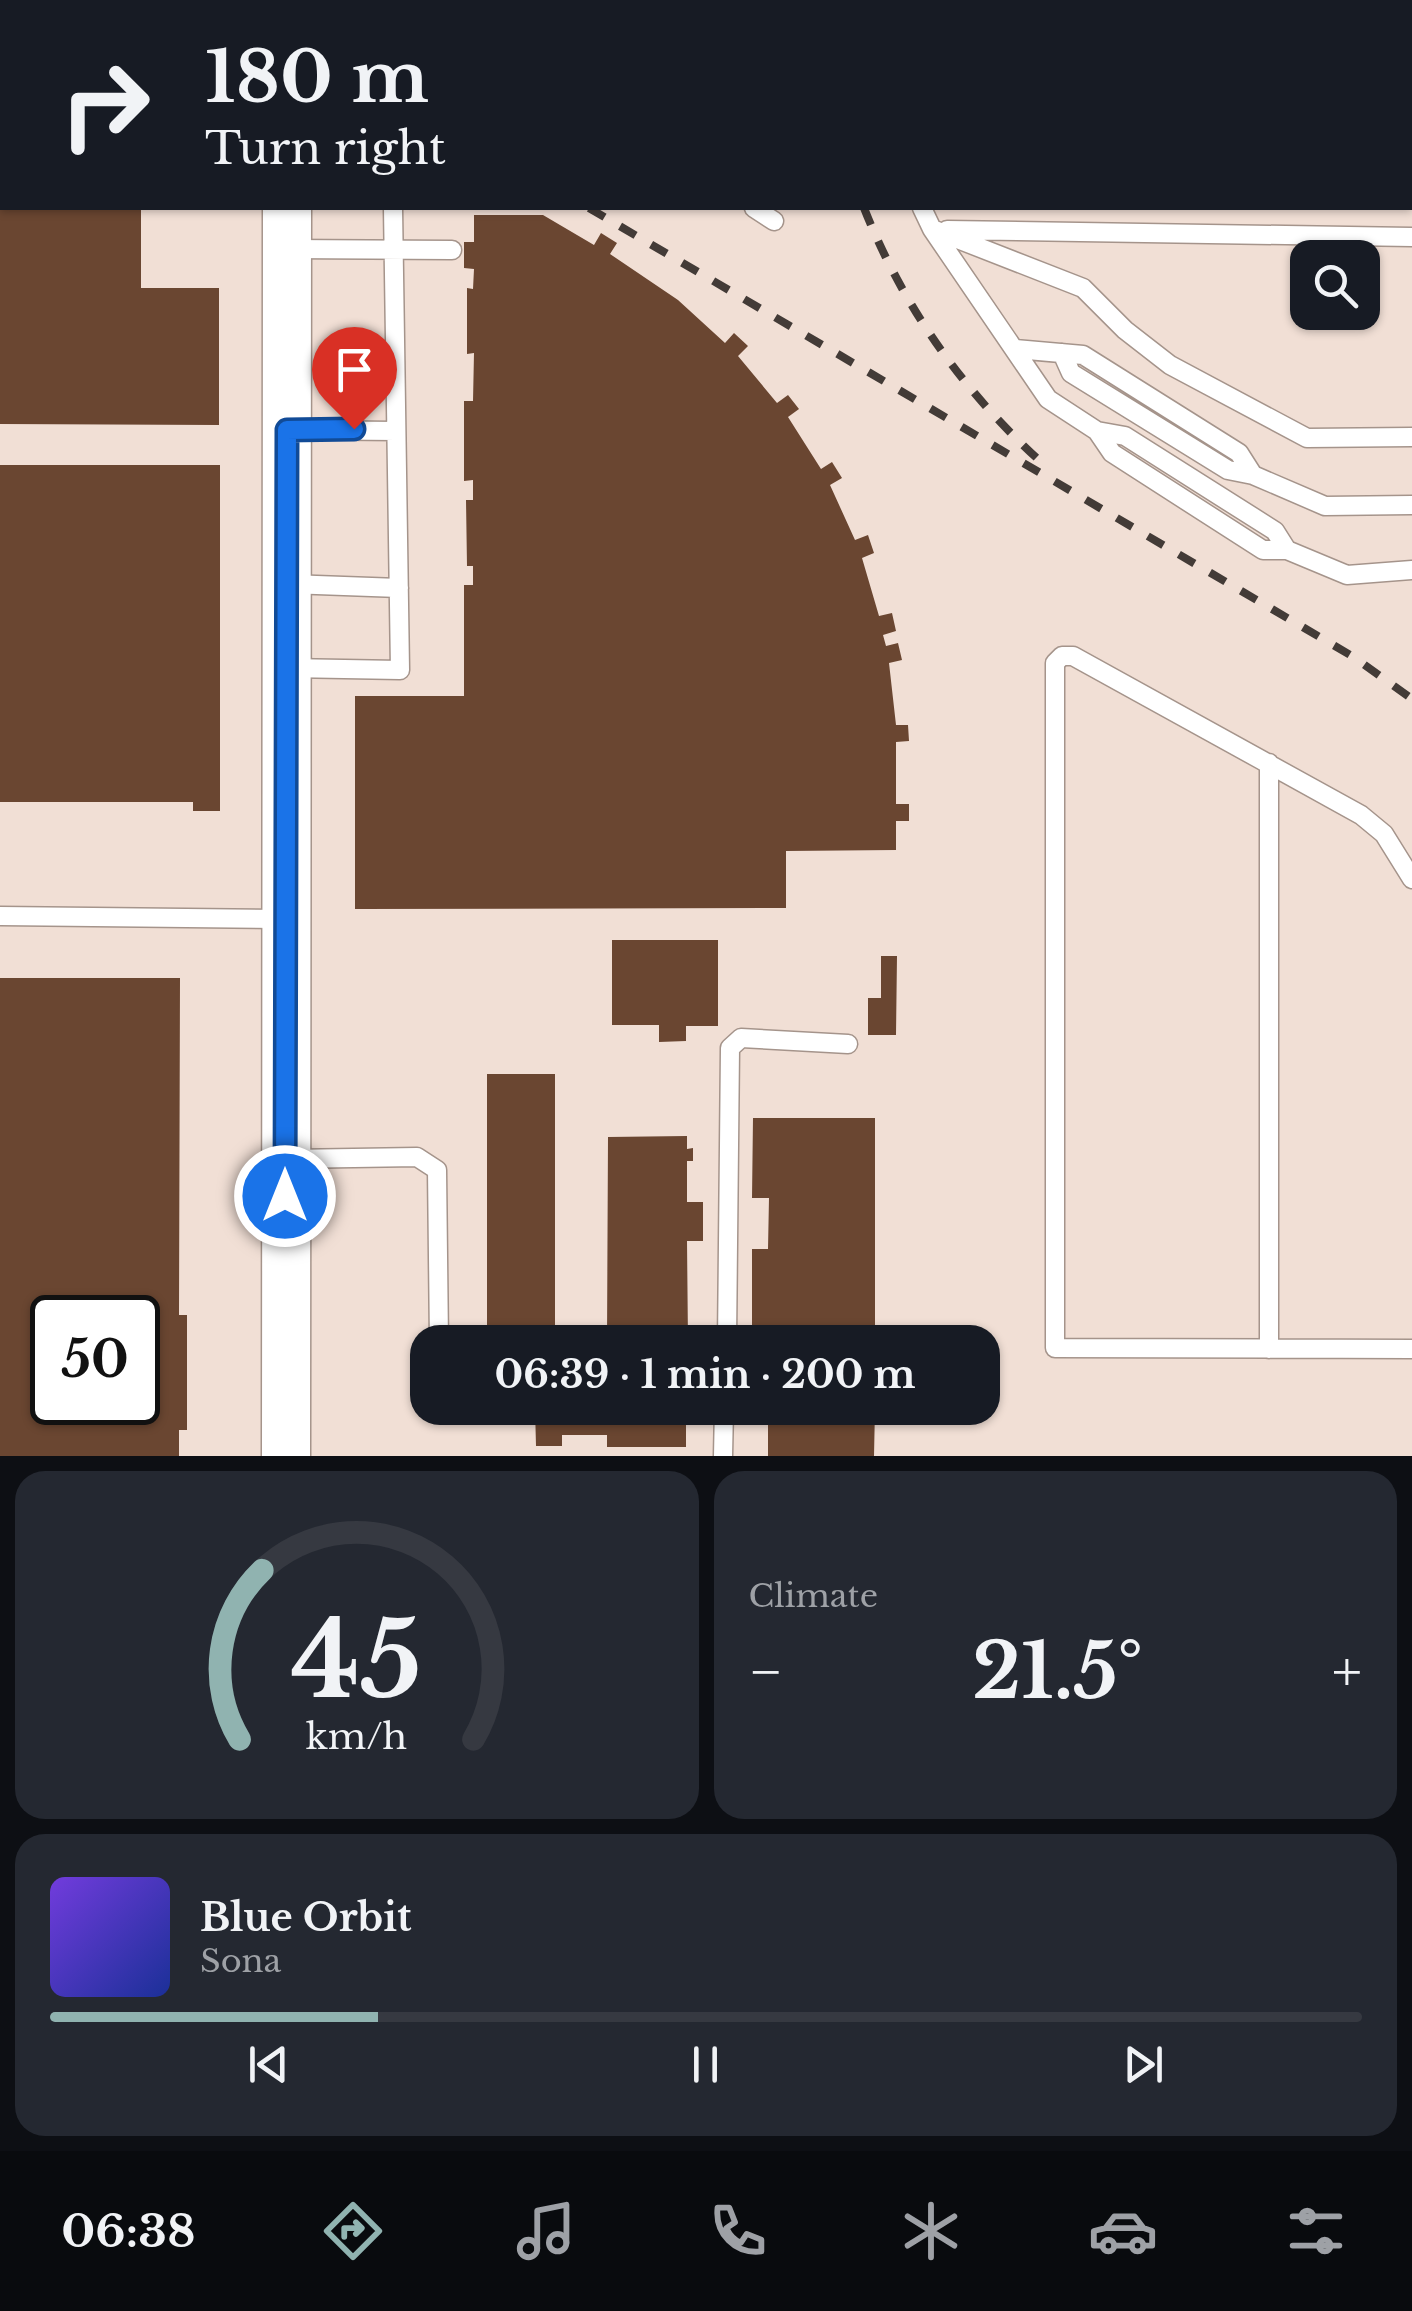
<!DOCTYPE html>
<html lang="en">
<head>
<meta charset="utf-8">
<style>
	body { margin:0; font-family:"Libre Baskerville",serif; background:#242831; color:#f1f3f6; height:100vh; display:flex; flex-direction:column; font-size:38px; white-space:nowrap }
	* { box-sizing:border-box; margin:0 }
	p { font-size:32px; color:#9ea1a6 }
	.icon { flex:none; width:55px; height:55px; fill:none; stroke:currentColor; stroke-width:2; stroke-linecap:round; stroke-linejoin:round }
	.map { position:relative; height:1456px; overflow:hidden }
	.details { display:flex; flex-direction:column; gap:15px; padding:15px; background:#0d0f14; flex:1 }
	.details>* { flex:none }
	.guide { position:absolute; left:0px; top:0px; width:1412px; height:210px; box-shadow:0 2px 8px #0004; background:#171b24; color:#f1f3f6; overflow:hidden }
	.fabs { position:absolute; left:1290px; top:240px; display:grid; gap:20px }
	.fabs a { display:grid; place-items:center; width:90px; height:90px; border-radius:20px; background:#171b24; box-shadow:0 2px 8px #0004; font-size:50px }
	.speed { position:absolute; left:30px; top:1295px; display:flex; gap:20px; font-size:50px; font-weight:700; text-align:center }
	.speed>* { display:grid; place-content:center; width:130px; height:130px; border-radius:50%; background:#171b24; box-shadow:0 2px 8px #0004; line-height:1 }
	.speed .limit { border:5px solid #111; border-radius:15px; background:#fff; color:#111 }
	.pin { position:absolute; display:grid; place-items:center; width:85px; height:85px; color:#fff; margin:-102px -42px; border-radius:50% 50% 50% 0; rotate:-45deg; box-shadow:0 0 10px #0007 }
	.pin .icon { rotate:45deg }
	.me { position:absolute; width:110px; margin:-55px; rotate:0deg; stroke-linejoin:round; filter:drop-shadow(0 0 8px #0008) }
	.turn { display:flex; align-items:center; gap:35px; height:210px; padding:0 40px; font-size:45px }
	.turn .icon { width:130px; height:130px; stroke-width:2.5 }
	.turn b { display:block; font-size:70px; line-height:85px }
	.big { font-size:75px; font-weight:700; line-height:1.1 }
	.details .card { flex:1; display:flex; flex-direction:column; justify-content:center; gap:15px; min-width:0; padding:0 35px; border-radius:30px; background:#242831 }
	.details .dial { align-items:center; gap:0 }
	.dial svg { height:260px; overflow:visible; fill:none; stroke:#363941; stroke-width:7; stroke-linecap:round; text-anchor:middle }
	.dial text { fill:#f1f3f6; stroke:none }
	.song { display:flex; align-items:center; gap:30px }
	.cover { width:120px; height:120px; border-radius:15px; background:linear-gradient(135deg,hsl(260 70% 55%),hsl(230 70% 35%)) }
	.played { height:10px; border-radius:5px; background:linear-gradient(90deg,#90b3b0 25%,#363941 25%) }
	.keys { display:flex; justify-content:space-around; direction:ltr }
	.heat { display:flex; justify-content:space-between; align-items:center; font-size:55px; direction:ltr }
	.details .tiles { flex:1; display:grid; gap:15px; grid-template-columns:1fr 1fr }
	.card:last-child { grid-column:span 2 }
	.trip { position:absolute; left:410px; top:1325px; width:590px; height:100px; border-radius:30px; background:#171b24; box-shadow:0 2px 8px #0004; font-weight:700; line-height:100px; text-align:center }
	.dock { display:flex; height:160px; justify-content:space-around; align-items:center; background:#090b0e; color:#9ea1a6 }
	.dock .icon { width:70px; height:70px }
	.dock .active { color:#90b3b0 }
	.dock b { font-size:45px; color:#f1f3f6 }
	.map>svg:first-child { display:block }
	.building { fill:#6a4631; fill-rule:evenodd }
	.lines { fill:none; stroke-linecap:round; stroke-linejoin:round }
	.service-casing { stroke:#a5948b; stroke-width:21 }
	.secondary-casing { stroke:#a5948b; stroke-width:51 }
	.service { stroke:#fff; stroke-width:18 }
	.secondary { stroke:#fff; stroke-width:48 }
	.rail { stroke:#433b37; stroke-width:8; stroke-dasharray:18 18; stroke-linecap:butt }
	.route-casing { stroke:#114b97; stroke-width:25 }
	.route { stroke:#1a73e8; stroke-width:18 }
</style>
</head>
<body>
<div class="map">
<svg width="1412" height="1456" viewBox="0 0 1412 1456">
	<rect width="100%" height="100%" fill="#f1dfd5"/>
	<path class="building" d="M0,208H141V288H219V425L0,424Z
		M474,215H543L594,245L601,233L617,243L610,254L678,300L725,343L734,333L748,346L738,356L777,403L788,395L799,409L788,417L821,469L832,462L842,478L830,485L855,540L868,535L874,553L862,558L879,616L892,613L896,631L883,635L886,646L898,643L902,660L889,663L896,725H908L909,741L896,742V804H909V821H896V850L786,851V908L355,909V696H464V585H473V566H467L466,500H473V480L464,481V401H473L474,353L467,354V288L473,289L474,269L464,268V242H474Z
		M0,465H220V811H193V802H0Z
		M612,940H718V1026H686V1041L659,1042V1025H612Z
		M881,956H897L896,1035H868V998H881Z
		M0,978H180L179,1315H187V1430H179V1456H0ZM52,1318H138V1402H52Z
		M487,1074H555V1342H487Z
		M753,1118H875V1342H752V1249H768L769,1198H752Z
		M687,1136V1149L693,1148V1161H687V1202H703V1241H687L688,1342H607L608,1137Z
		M535,1408H686V1447H607V1435H562V1446H536Z
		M768,1408H875L874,1456H768Z"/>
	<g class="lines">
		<defs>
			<path id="service" d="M905,0V2
				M1410,32H1412
				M0,137H2
				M754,208L774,221
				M922,208L932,229L1048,399L1097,431L1112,453L1263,550H1287L1347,575L1412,570
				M932,229L1083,288L1125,330L1170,365L1307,438L1412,437
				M947,230L1412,237
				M287,249L452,250
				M1015,349L1083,355L1239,453L1253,475
				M1062,353L1071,373L1228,470L1253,475L1325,506L1412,505
				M287,430L396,431
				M1097,431L1125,436L1275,531L1287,550
				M289,584L399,588
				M288,668L400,670L393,208
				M1412,879L1384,834L1361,815L1073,656H1062L1055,663V1348L1412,1349
				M0,916L283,919
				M290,1159L417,1157L437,1170L439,1342
				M727,1342L730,1048L741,1038L848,1044
				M1269,1349V763
				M723,1456L724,1408"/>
			<path id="secondary" d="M260,2V0
				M315,2V0
				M286,1456L287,208"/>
		</defs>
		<use href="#service" class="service-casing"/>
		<use href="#secondary" class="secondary-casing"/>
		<use href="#service" class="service"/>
		<use href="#secondary" class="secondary"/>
		<path class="rail" d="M242,0L247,2
			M827,2V0
			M589,208L1352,656L1412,699
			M864,208C903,306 961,389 1040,461"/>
	</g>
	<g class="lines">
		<defs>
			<path id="route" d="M285,1196L287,430L354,429"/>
		</defs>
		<use href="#route" class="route-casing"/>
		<use href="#route" class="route"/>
	</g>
</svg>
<div class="fabs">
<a><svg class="icon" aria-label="search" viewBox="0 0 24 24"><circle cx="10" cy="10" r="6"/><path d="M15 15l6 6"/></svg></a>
</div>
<div class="speed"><div class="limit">50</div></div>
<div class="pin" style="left:354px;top:429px;background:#d93025"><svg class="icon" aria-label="arrive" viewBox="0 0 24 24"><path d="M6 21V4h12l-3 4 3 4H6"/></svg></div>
<svg class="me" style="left:285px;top:1196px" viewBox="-20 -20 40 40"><circle r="17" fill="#1a73e8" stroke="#fff" stroke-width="3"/><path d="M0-11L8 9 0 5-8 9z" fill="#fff"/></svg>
<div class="trip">06:39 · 1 min · 200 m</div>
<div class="guide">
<div class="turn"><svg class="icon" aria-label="right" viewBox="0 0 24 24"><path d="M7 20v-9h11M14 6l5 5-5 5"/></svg><div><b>180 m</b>Turn right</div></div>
</div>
</div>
<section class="details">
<div class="tiles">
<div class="card dial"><svg viewBox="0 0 100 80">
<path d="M14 69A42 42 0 1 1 86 69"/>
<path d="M14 69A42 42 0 0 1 21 17" stroke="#90b3b0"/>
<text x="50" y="56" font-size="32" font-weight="700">45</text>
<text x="50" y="72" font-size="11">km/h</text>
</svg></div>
<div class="card"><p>Climate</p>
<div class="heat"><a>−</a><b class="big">21.5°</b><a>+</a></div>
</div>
<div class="card">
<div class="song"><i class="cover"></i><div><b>Blue Orbit</b><p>Sona</p></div></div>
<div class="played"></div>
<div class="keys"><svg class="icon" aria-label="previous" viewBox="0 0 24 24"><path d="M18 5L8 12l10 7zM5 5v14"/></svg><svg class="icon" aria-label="pause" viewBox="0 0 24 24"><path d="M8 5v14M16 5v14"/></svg><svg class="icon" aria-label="next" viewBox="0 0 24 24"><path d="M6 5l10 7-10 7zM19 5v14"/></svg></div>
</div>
</div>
</section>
<nav class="dock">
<b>06:38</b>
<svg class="icon active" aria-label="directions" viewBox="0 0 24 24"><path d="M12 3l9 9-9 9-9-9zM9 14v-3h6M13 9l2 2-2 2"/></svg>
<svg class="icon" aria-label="music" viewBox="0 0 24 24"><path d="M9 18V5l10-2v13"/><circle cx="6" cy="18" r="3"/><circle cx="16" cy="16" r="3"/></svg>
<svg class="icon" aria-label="phone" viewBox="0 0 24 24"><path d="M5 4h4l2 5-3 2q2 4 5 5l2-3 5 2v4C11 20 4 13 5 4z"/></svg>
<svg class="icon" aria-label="climate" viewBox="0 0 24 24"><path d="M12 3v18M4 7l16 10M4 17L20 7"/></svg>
<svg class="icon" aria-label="car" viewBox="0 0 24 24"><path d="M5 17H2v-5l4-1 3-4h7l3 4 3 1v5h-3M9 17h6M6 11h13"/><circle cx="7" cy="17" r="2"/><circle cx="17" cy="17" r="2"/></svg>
<svg class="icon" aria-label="filters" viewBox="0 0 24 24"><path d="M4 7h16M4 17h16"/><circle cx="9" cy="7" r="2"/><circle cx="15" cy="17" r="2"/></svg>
</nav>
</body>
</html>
